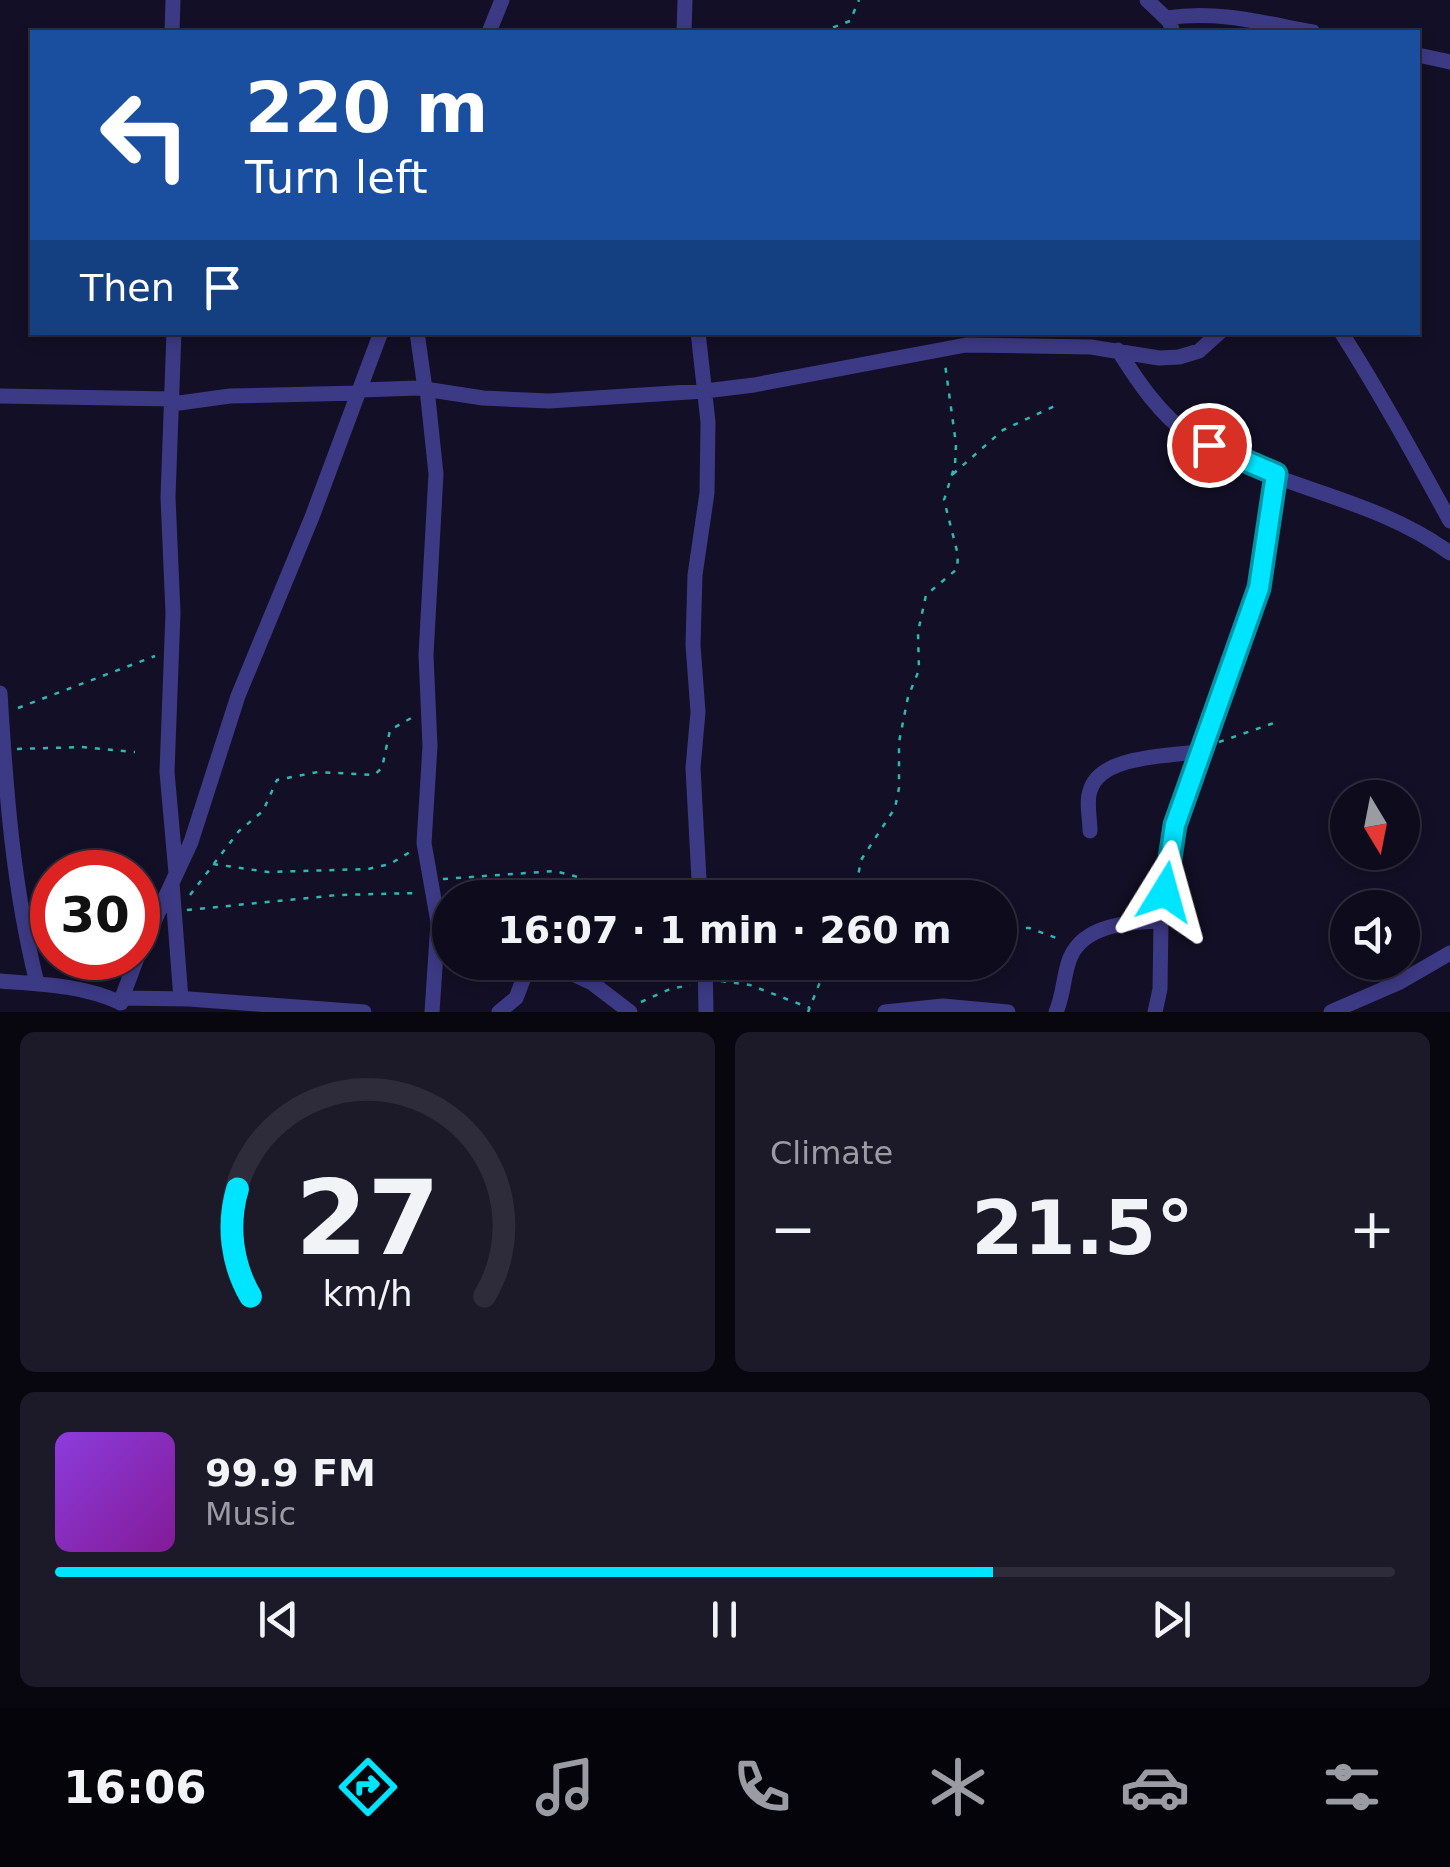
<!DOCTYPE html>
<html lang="en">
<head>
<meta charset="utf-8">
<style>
	body { margin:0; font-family:"DejaVu Sans",sans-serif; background:#1c1929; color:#f1f3f6; height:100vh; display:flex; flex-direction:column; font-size:38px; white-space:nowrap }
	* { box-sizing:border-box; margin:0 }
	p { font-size:32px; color:#9b9ba3 }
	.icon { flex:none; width:55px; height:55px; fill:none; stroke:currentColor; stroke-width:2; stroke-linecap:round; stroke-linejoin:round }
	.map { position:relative; height:1012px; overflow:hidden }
	.sheet { display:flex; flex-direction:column; gap:20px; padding:20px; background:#08060f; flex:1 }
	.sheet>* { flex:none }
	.guide { position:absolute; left:30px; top:30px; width:1390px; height:305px; border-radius:0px; box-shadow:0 5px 15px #0003,0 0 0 2px #2e2b3b; background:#1a4fa0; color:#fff; overflow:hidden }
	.needle { width:65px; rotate:170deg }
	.tools { position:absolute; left:1330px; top:780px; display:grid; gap:20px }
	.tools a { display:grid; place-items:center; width:90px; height:90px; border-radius:50%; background:#0e0b1c; box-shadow:0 5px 15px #0003,0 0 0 2px #2e2b3b; font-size:50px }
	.speed { position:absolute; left:30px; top:850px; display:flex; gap:20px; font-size:50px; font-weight:700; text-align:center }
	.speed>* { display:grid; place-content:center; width:130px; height:130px; border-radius:50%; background:#0e0b1c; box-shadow:0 5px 15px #0003,0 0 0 2px #2e2b3b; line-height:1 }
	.speed .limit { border:15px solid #d22; background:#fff; color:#111 }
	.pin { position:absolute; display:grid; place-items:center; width:85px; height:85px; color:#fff; margin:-42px; border:5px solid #fff; border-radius:50%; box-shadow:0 2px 10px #0007 }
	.me { position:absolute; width:110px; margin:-55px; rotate:8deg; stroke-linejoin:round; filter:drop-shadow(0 0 8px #0008) }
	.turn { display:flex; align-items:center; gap:35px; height:210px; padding:0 50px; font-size:45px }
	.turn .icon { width:130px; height:130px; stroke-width:2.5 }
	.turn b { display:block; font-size:70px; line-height:85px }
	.then { display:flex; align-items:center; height:95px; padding:0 50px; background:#0003; gap:20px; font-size:38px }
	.big { font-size:75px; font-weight:700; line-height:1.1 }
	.sheet .widget { flex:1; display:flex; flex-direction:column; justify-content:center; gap:15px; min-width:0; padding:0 35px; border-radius:15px; background:#1c1929 }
	.sheet .dial { align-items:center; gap:0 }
	.dial svg { height:260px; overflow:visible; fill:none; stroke:#2e2b3b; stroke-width:7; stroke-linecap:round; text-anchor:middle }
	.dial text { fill:#f1f3f6; stroke:none }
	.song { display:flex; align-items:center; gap:30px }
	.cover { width:120px; height:120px; border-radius:15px; background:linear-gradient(135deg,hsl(270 70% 55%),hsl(290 70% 35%)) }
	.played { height:10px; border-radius:5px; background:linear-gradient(90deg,#00e5ff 70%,#2e2b3b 70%) }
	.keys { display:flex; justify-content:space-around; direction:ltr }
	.heat { display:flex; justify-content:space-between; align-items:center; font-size:55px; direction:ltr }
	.sheet .tiles { flex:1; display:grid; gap:20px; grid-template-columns:1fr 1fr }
	.widget:last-child { grid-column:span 2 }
	.trip { position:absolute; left:432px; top:880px; width:585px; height:100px; border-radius:50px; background:#0e0b1c; box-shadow:0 5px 15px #0003,0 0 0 2px #2e2b3b; font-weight:700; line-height:100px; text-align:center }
	.tabs { display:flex; height:160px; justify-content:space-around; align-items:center; background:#06040b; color:#9b9ba3 }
	.tabs .icon { width:70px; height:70px }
	.tabs .active { color:#00e5ff }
	.tabs b { font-size:45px; color:#f1f3f6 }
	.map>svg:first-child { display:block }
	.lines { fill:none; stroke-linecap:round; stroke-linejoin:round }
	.path { stroke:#2fb8b0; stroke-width:2.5; stroke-dasharray:5 8; stroke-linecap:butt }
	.minor { stroke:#3d3a85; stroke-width:15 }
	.route-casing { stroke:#0095a6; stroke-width:25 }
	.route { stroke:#00e5ff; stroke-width:18 }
</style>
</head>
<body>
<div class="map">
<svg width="1450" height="1012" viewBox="0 0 1450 1012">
	<rect width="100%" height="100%" fill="#130f26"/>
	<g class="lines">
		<path class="path" d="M821,32L850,21L859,0
			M953,474L1003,430L1059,404
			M18,708L155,656
			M1219,742L1274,723
			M17,749L81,747L135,752
			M213,864L268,872L368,869L390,864L410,852
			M443,879L555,871L657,898
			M190,895L239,831L263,811L277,780L318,772L374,775L382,768L390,730L413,717
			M854,898L861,860L895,808L899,788V742L908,697L919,670L918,632L926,595L957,569L958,555L944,500L955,465L956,444L945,364
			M187,910L338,895L418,893
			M1000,928H1029L1062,940
			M721,981L750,985L810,1008
			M641,1002L670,989L690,985
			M808,1012L828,962"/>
		<path class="minor" d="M1147,0L1169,21L1173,32
			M1167,18C1218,10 1263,23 1313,32
			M172,32L173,0
			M489,32L502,0
			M684,32L685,0
			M1418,55L1450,62
			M174,332L168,497L173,613L167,772L176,873
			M417,332L425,389
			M698,332L708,422L707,493L695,575L693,645L698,712L693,768L700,898
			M1341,332C1380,393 1415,457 1450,521
			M1118,350C1138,382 1160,415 1192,437C1270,488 1371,495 1450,553
			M427,389L436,474L426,655L430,746L424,843L438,922L432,1012
			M360,390L418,388L483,398L549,401L705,391L754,385L966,345L1091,347L1159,358L1179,357L1199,351L1220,332
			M0,396L173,399
			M172,404L230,396L359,393
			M0,693C6,792 13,887 37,983
			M1090,831C1090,818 1086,802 1090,791C1100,754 1171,757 1200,751
			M172,883L181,999
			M138,956L191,842L238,696L312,517L381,332
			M547,962L592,983L630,1012
			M705,962L706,1012
			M0,981C41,984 83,985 121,1003
			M122,998L189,999L364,1012
			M120,1003L137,958
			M499,1012L516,998L530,962
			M885,1012L943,1006L1008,1012
			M1056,1012C1064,994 1063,976 1070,958C1084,924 1130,922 1161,921
			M1155,1012L1160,989L1161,921L1175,825L1259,587L1276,474
			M1331,1012L1400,982L1450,953"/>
	</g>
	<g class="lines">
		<defs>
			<path id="route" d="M1165,892L1175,825L1259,588L1276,474L1209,445"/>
		</defs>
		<use href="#route" class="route-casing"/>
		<use href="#route" class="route"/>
	</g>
</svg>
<div class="tools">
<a><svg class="needle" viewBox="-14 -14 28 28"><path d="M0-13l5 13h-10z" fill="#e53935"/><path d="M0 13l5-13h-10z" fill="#9b9ba3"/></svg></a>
<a><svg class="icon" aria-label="sound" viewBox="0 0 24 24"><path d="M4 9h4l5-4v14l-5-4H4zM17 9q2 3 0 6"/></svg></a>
</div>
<div class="speed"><div class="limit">30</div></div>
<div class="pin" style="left:1209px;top:445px;background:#d93025"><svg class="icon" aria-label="arrive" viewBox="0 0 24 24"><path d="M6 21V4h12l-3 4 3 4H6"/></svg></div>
<svg class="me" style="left:1165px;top:892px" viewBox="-20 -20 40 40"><path d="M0-17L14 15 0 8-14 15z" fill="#00e5ff" stroke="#fff" stroke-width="4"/></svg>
<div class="trip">16:07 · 1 min · 260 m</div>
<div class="guide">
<div class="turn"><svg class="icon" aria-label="left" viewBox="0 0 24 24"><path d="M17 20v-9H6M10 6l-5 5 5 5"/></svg><div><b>220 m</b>Turn left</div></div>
<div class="then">Then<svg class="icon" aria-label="arrive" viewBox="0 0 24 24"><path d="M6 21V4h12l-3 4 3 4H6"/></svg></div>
</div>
</div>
<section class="sheet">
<div class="tiles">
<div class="widget dial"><svg viewBox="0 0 100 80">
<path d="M14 69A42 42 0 1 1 86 69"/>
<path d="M14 69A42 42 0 0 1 10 36" stroke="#00e5ff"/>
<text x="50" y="56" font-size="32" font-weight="700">27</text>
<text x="50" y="72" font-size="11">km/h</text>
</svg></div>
<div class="widget"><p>Climate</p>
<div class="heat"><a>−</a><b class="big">21.5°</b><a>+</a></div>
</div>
<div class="widget">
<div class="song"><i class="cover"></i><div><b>99.9 FM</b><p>Music</p></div></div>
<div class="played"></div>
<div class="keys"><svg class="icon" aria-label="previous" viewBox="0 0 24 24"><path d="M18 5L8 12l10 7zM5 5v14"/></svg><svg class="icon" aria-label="pause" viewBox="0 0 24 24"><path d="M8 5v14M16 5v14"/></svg><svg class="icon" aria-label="next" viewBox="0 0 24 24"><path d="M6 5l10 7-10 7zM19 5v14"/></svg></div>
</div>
</div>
</section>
<nav class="tabs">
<b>16:06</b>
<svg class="icon active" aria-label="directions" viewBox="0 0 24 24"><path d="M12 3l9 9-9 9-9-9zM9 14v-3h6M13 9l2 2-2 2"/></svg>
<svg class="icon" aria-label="music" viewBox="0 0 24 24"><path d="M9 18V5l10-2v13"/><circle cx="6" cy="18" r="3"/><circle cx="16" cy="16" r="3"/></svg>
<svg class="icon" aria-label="phone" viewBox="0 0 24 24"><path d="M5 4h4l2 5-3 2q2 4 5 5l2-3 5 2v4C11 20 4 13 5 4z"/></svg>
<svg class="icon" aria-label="climate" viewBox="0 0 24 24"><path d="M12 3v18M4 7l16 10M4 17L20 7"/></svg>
<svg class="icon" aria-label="car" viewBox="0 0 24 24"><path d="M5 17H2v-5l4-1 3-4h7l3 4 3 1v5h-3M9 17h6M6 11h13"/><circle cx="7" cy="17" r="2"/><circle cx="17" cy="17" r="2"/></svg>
<svg class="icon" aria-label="filters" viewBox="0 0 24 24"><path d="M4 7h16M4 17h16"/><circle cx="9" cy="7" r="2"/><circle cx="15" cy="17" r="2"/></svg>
</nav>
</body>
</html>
